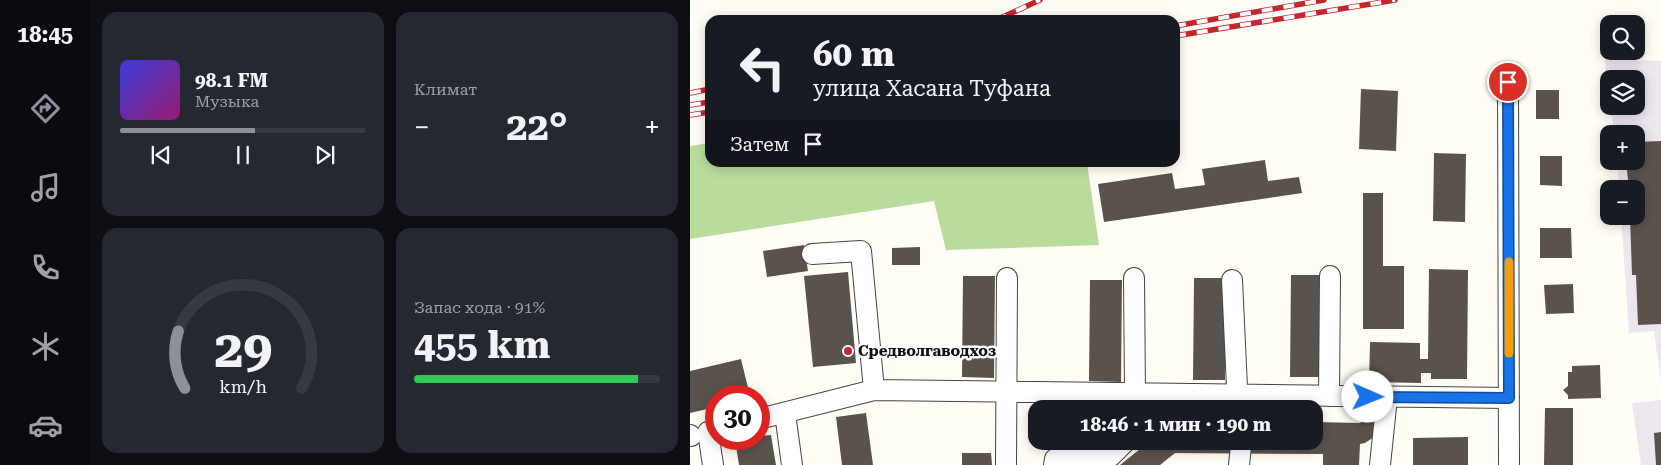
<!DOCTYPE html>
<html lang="ru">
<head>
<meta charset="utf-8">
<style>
	body { margin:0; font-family:"Roboto Serif",serif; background:#242831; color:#f1f3f6; height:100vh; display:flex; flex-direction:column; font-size:19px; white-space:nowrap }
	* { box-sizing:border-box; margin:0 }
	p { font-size:16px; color:#9ea1a6 }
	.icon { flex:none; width:28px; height:28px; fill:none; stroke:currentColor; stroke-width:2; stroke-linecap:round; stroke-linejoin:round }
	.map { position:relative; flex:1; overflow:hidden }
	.panel { display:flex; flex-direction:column; gap:12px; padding:12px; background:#0d0f14; width:600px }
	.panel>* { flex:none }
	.banner { position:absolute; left:15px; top:15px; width:475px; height:152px; border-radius:15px; box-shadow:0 2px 12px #0003; background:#171b24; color:#f1f3f6; overflow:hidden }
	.fabs { position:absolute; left:910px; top:15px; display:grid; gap:10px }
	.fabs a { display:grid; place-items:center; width:45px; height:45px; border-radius:10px; background:#171b24; box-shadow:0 2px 12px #0003; font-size:25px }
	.speed { position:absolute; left:15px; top:385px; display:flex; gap:10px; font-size:25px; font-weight:700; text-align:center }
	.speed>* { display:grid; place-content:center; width:65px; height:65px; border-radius:50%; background:#171b24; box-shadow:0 2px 12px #0003; line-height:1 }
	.speed .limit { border:8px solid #d22; background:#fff; color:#111 }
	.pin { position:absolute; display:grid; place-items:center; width:42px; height:42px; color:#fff; margin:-21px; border:2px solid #fff; border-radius:50%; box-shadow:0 1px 5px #0007 }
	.me { position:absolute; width:55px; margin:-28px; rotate:91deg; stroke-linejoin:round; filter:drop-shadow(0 0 4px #0008) }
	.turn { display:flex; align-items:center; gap:18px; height:105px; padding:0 25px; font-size:22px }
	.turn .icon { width:65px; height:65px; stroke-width:2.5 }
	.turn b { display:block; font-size:35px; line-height:42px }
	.then { display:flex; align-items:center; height:48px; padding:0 25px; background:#0003; gap:10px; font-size:19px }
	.big { font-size:38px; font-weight:700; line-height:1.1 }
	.panel .card { flex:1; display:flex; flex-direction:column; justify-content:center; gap:8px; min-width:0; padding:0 18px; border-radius:15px; background:#242831 }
	.panel .dial { align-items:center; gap:0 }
	.dial svg { height:130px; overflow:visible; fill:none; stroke:#363941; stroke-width:7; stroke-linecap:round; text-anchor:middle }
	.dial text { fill:#f1f3f6; stroke:none }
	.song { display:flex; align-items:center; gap:15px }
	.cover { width:60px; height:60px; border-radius:8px; background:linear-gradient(135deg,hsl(240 70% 55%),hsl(320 70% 35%)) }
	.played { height:5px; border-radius:2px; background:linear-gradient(90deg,#8c9099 55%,#363941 55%) }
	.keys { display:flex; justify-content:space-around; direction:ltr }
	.heat { display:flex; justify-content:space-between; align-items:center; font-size:28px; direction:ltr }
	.charge { height:8px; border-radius:4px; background:linear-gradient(90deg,#34c759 91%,#363941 0) }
	.panel .tiles { flex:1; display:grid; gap:12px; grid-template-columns:repeat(2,1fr) }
	.trip { position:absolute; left:338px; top:400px; width:295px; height:50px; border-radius:15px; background:#171b24; box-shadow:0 2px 12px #0003; font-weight:700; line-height:50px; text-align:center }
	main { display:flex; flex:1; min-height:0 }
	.tab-bar { display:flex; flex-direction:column; width:90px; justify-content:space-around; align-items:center; background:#090b0e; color:#9ea1a6 }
	.tab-bar .icon { width:35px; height:35px }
	.tab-bar .on { color:#8c9099 }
	.tab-bar b { font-size:22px; color:#f1f3f6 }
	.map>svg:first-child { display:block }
	.industrial { fill:#eee6ef }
	.forest { fill:#b9dc9c }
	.building { fill:#5a524d }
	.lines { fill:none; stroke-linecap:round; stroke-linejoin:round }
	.minor-casing { stroke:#444; stroke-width:22 }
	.minor { stroke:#fff; stroke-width:20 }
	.rail-casing { stroke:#c4262e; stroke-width:5.5 }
	.rail { stroke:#fff; stroke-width:4; stroke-dasharray:11; stroke-linecap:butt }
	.route-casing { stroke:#114b97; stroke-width:12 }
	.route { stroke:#1a73e8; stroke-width:9 }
	.slow { stroke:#f59e0b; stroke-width:9 }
	.poi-dot { fill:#c4262e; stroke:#fff; stroke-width:2 }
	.labels { text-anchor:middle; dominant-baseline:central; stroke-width:5; stroke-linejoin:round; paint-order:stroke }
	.poi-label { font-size:15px; font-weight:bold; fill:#111; stroke:#fff; text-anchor:start }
</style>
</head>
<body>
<main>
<nav class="tab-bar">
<b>18:45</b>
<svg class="icon on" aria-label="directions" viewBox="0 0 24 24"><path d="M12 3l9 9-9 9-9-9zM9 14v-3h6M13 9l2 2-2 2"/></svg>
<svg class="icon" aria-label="music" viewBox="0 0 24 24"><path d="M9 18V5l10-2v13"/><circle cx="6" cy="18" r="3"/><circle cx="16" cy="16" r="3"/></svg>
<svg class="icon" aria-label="phone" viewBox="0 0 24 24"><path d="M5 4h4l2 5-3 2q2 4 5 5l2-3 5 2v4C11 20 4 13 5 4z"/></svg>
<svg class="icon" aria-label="climate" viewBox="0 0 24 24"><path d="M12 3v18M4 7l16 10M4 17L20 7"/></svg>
<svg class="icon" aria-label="car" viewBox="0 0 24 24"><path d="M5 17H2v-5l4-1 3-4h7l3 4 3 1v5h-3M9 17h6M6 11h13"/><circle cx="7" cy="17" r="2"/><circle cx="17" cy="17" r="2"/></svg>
</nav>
<section class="panel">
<div class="tiles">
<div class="card">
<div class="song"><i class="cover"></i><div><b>98.1 FM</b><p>Музыка</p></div></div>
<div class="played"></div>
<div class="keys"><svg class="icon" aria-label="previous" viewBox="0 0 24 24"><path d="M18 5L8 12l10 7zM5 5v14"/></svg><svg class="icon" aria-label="pause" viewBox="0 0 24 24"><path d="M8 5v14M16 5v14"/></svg><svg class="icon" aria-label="next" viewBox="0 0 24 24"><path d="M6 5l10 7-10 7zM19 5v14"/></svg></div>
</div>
<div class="card"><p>Климат</p>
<div class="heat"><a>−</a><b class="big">22°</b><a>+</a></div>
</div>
<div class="card dial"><svg viewBox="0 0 100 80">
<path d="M14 69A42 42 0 1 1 86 69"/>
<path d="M14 69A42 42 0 0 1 10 34" stroke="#8c9099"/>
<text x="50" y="56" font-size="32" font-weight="700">29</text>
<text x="50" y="72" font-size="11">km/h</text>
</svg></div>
<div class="card"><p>Запас хода · 91%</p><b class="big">455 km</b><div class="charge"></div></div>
</div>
</section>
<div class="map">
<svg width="971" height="465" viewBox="0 0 971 465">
	<rect width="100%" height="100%" fill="#fffdf5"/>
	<path class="industrial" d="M915,60L971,61V382L964,331L939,333L931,216H946V189H929L927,161H946V134H924L921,106H946V79H919V90Z
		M971,400V465H951L942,403Z"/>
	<path class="forest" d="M20,143V162L397,163L409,245L256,250L244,201L0,239V146Z"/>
	<path class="building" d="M671,89L708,91L706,151L669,149Z
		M846,90H869V119H846Z
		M971,141V324L948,325L946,275H942L940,216H946V189H939L936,161H946V142Z
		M744,153L776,154L775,222L743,221Z
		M850,156H872V186L850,185Z
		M575,160L578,181L609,177L612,193L414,222L408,184L482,173L485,189L515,185L512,169Z
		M673,193H693V266H714V329H673Z
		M850,228H881L882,258H850Z
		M114,245L118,271L77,277L73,251Z
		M230,247V265H202V248Z
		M739,269L778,270L777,379H741V373H731V383L679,382L680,342L730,343V359H738Z
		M158,272L166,363L123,367L114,276Z
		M601,275H633L632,377H600Z
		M273,276H305L304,378L272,377Z
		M504,278H536L535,380H503Z
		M400,280H432L431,382L399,381Z
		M883,284L884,313L856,314L854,285Z
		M51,359L60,396H26V407L0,413V371Z
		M910,365L911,398L878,399V395L873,390L878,386V372H882V366Z
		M855,408H883V465H854Z
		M176,413L183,465H152L146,417Z
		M677,416H690L687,435L675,443L670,444L669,465H633V454L485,453L470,465H430L460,441H624V422L670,423Z
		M971,432V465H966L964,433Z
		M81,435L86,465H49L45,440L69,439V436Z
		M778,437V465H723V438Z
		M272,453H301L302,465H272Z"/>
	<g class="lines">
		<defs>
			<path id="minor" d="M818,82L819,465
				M122,254L171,251L184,390
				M444,278L445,394
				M542,280L548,409
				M639,396L640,276
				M95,413L102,465
				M69,419L184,390L819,398
				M18,432L23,465
				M0,435L1,436
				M316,465L317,278
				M364,465L365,459L421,456L436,441
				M549,465L551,446
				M690,465L697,397"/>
		</defs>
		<use href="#minor" class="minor-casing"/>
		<use href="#minor" class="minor"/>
		<defs>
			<path id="rail" d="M306,20L350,0
				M485,26L634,0
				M485,36L705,0
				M0,93L20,89
				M0,105L20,102
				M0,115L20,112"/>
		</defs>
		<use href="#rail" class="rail-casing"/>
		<use href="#rail" class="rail"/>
	</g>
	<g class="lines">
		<defs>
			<path id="route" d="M678,397L819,398L818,82"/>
		</defs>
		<use href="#route" class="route-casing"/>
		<use href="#route" class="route"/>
		<path class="slow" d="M819,262V353"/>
	</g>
	<circle class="poi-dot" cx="158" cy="351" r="5"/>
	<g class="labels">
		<g class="poi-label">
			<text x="168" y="351">Средволгаводхоз</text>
		</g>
	</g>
</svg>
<div class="fabs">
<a><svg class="icon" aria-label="search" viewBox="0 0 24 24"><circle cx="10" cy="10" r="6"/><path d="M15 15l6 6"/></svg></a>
<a><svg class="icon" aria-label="layers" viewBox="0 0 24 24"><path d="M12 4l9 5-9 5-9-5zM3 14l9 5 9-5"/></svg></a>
<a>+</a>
<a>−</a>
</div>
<div class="speed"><div class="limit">30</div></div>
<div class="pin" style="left:818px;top:82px;background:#d93025"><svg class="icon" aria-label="arrive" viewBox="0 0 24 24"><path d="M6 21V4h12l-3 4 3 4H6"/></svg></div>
<svg class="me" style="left:678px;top:397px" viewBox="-20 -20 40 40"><circle r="19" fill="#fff"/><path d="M0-13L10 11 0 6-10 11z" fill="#1a73e8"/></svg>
<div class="trip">18:46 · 1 мин · 190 m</div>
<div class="banner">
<div class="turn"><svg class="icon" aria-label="left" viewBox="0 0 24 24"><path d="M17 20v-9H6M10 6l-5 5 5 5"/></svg><div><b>60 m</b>улица Хасана Туфана</div></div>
<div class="then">Затем<svg class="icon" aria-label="arrive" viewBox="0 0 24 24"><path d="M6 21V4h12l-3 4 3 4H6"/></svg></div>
</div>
</div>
</main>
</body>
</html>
